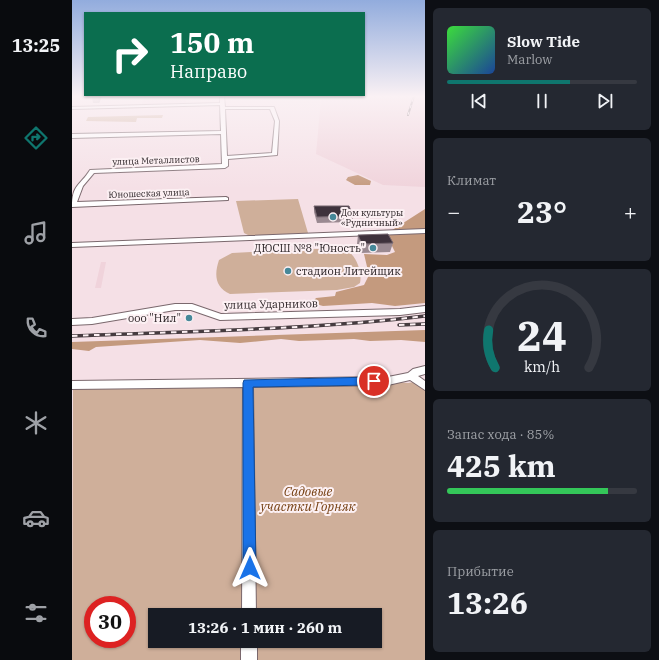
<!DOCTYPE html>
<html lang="ru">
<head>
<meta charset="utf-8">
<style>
	body { margin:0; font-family:"IBM Plex Serif",serif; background:#242831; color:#f1f3f6; height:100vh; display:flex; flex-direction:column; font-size:15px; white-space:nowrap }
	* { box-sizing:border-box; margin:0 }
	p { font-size:13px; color:#9ea1a6 }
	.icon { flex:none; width:22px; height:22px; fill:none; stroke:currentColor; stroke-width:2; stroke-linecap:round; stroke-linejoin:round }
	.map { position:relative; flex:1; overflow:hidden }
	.side { display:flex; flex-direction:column; gap:8px; padding:8px; background:#0d0f14; width:234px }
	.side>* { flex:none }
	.banner { position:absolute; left:12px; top:12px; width:281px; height:84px; border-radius:0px; box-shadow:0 1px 3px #0004; background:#0b6e4f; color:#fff; overflow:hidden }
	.speed { position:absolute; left:12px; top:596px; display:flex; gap:8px; font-size:20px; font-weight:700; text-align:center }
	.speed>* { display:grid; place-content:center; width:52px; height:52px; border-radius:50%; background:#171b24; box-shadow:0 1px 3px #0004; line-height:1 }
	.speed .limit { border:6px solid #d22; background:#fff; color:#111 }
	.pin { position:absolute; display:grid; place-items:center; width:34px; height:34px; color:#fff; margin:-17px; border:2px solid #fff; border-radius:50%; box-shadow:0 1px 4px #0007 }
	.me { position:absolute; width:44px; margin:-22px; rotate:0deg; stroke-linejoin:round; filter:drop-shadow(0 0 3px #0008) }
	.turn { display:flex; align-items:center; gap:14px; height:84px; padding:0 20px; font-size:18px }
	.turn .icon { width:52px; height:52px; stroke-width:2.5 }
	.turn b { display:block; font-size:28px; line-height:34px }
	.big { font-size:30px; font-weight:800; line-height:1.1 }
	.side .widget { flex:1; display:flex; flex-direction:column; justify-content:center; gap:6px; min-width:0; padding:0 14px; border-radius:6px; background:#242831 }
	.side .dial { align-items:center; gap:0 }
	.dial svg { height:104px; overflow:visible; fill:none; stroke:#363941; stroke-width:7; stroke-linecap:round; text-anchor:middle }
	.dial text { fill:#f1f3f6; stroke:none }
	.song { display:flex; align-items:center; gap:12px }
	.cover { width:48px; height:48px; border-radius:6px; background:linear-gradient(135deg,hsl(120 70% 55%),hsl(220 70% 35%)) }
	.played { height:4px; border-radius:2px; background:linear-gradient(90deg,#0f766e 65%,#363941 65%) }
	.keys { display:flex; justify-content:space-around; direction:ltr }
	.heat { display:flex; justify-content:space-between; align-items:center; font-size:22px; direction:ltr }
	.charge { height:6px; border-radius:3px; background:linear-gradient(90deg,#34c759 85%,#363941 0) }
	.trip { position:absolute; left:76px; top:608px; width:234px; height:40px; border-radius:0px; background:#171b24; box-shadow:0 1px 3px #0004; font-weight:800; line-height:40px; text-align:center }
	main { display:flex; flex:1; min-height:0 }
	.menu { display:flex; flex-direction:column; width:72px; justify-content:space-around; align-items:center; background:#090b0e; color:#9ea1a6 }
	.menu .icon { width:28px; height:28px }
	.menu .current { color:#0f766e }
	.menu b { font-size:18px; color:#f1f3f6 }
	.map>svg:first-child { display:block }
	.built { fill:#f0d3db }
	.green { fill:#cfaf9a; fill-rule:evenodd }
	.forest { fill:#c49a7e }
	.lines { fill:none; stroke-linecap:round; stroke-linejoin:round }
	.minor-casing { stroke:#7a686d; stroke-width:2 }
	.minor { fill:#fff; fill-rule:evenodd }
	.rail-far1-casing { stroke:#453b3f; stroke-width:2 }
	.rail-casing { stroke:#453b3f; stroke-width:3.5 }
	.rail-far1 { stroke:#fcf0f3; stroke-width:1; stroke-dasharray:3.5; stroke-linecap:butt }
	.rail { stroke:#fcf0f3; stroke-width:2; stroke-dasharray:5.5; stroke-linecap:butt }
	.wall { fill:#9a8991 }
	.shaded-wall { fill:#75666f }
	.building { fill:#3e323c; stroke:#75666f }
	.route { fill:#1a73e8; stroke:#114b97 }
	.poi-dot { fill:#468899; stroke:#fcf0f3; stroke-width:1.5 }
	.labels { text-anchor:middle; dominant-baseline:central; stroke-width:4; stroke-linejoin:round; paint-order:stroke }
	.far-street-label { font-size:9px; fill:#2b2326; stroke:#fcf0f3 }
	.far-poi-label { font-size:9px; fill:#2b2326; stroke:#fcf0f3; text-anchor:start }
	.poi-label { font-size:11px; fill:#2b2326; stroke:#fcf0f3; text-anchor:end }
	.street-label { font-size:11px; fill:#2b2326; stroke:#fcf0f3 }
	.near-park-label { font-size:13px; font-style:italic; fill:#774114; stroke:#fcf0f3 }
</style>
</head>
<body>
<main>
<nav class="menu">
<b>13:25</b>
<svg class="icon current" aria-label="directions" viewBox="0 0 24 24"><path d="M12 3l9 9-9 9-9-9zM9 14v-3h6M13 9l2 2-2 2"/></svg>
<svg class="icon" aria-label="music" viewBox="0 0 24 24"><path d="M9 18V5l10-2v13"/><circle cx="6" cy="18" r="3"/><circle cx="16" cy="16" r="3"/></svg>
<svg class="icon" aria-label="phone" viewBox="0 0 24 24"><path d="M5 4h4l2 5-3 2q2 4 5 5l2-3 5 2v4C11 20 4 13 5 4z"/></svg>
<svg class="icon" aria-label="climate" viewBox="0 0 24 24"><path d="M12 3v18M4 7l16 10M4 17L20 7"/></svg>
<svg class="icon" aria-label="car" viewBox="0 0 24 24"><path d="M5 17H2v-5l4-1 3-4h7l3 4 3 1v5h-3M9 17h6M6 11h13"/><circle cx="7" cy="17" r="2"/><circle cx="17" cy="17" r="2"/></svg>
<svg class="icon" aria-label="filters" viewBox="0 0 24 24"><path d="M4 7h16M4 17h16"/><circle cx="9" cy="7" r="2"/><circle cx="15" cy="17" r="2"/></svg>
</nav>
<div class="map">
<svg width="353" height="660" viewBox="0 0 353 660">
	<rect width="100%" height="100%" fill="#f5e0e6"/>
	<path class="built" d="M38,96H114V103L70,105L71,99H40Z
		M247,96H353V187L311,185L244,154L249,100Z
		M29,262H34L29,288H23Z"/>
	<path class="green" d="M91,115L90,118H65L64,122L14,121L16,117Z
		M226,199L236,233L178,236L172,233L164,201Z
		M266,248C270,249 275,250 278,253C286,259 290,275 288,283L282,287L265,290L158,294C143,287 142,275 147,260L160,253Z
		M353,380V660H0L1,388L316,381L336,383ZM21,605H55V639H21ZM83,615H303V641H83Z"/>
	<path class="forest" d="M286,175L299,181L298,185H283L274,180L276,177Z
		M353,209V303L323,306L300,303L251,306L240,303L244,298L263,296L264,292L292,285L297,275L292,254L315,255L323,252L314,234Z
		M353,330V342L329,340L298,341L282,339L227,341L209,339L168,343L128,340L24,347L17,351L0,349V342Z"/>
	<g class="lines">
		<defs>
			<path id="minor" d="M148,96H152L153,107H202L207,121L205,155L156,159V166L153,168L22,173L11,186L5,202L154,197L156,198V200L0,207C0,184 8,186 18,170L150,164L149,134L0,138V134L149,131L148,105L0,109V107L148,103ZM153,109H198L203,121L200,153L155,156Z
				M353,229V233L0,247V243Z
				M103,304H120L149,314L328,309L353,306V312L328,315L148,320L119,310H103L20,324L0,325V319L20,318Z
				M353,366V374L346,376L353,381V390L338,380L316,385L181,387L184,615H170L171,387L0,389V381L316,377L336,373L341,369Z
				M169,641H185V660H169Z"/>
		</defs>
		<use href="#minor" class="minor-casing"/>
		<use href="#minor" class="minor"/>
		<defs>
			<path id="rail-far1" d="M336,115L342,96"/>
			<path id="rail" d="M327,325L353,324
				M0,336C118,331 236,330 353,316"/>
		</defs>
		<use href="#rail-far1" class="rail-far1-casing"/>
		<use href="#rail" class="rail-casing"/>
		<use href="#rail-far1" class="rail-far1"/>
		<use href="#rail" class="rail"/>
	</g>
	<path class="wall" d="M20,96H30L27,103H21Z
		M242,206L281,216L280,222L245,223L242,212Z
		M286,235L321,243L318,252L288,253L285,244Z"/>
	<path class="shaded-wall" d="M26,96H30L27,103Z"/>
	<path class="building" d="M242,206H277L281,216L245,217Z
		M316,234L321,243L290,244L286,235Z"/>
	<linearGradient id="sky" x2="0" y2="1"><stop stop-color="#92acdd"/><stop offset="0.51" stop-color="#faf1f4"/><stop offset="1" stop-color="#faf1f4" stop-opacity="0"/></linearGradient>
	<rect width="353" height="189" fill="url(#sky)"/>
	<path class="route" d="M302,377L306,378L307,381L306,384L302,385L181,387L184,568L182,573L178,575L173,573L171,568V383L172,380Z"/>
	<g class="poi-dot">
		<circle cx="261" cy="217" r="4"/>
		<circle cx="301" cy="248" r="4"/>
		<circle cx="216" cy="271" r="4"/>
		<circle cx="117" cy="318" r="4"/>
	</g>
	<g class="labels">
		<g class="far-street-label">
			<text transform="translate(84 160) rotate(-2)">улица Металлистов</text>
			<text transform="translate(77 193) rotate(-2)">Юношеская улица</text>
		</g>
		<g class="far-poi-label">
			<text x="269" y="212">Дом культуры<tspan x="269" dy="10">«Рудничный»</tspan></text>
		</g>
		<g class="poi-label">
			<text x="293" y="248">ДЮСШ №8 "Юность"</text>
			<text x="224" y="271" text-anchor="start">стадион Литейщик</text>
			<text x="109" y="318">ооо "Нил"</text>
		</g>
		<g class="street-label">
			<text transform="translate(199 304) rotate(-1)">улица Ударников</text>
		</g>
		<g class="near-park-label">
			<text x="236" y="491">Садовые<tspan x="236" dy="15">участки Горняк</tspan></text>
		</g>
	</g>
</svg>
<div class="speed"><div class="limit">30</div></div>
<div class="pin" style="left:302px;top:381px;background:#d93025"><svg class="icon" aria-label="arrive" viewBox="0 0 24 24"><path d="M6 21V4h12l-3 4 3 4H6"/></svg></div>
<svg class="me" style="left:178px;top:568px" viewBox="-20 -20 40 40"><path d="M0-17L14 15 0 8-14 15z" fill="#1a73e8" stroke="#fff" stroke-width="4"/></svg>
<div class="trip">13:26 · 1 мин · 260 m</div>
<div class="banner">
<div class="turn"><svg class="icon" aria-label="right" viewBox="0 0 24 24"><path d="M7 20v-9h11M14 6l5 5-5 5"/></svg><div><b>150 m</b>Направо</div></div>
</div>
</div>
<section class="side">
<div class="widget">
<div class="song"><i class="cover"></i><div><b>Slow Tide</b><p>Marlow</p></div></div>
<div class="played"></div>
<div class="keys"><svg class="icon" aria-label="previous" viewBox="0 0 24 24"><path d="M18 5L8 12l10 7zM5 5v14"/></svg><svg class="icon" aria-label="pause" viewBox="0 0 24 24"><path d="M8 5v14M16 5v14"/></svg><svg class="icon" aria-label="next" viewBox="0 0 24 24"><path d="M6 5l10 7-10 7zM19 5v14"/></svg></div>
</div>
<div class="widget"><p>Климат</p>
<div class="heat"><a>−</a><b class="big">23°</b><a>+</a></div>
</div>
<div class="widget dial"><svg viewBox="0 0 100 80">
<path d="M14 69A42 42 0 1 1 86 69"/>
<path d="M14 69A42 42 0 0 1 9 40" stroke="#0f766e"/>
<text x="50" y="56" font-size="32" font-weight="700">24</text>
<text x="50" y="72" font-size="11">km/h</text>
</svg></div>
<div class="widget"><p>Запас хода · 85%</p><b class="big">425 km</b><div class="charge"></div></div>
<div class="widget"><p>Прибытие</p><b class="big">13:26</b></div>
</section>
</main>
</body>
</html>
